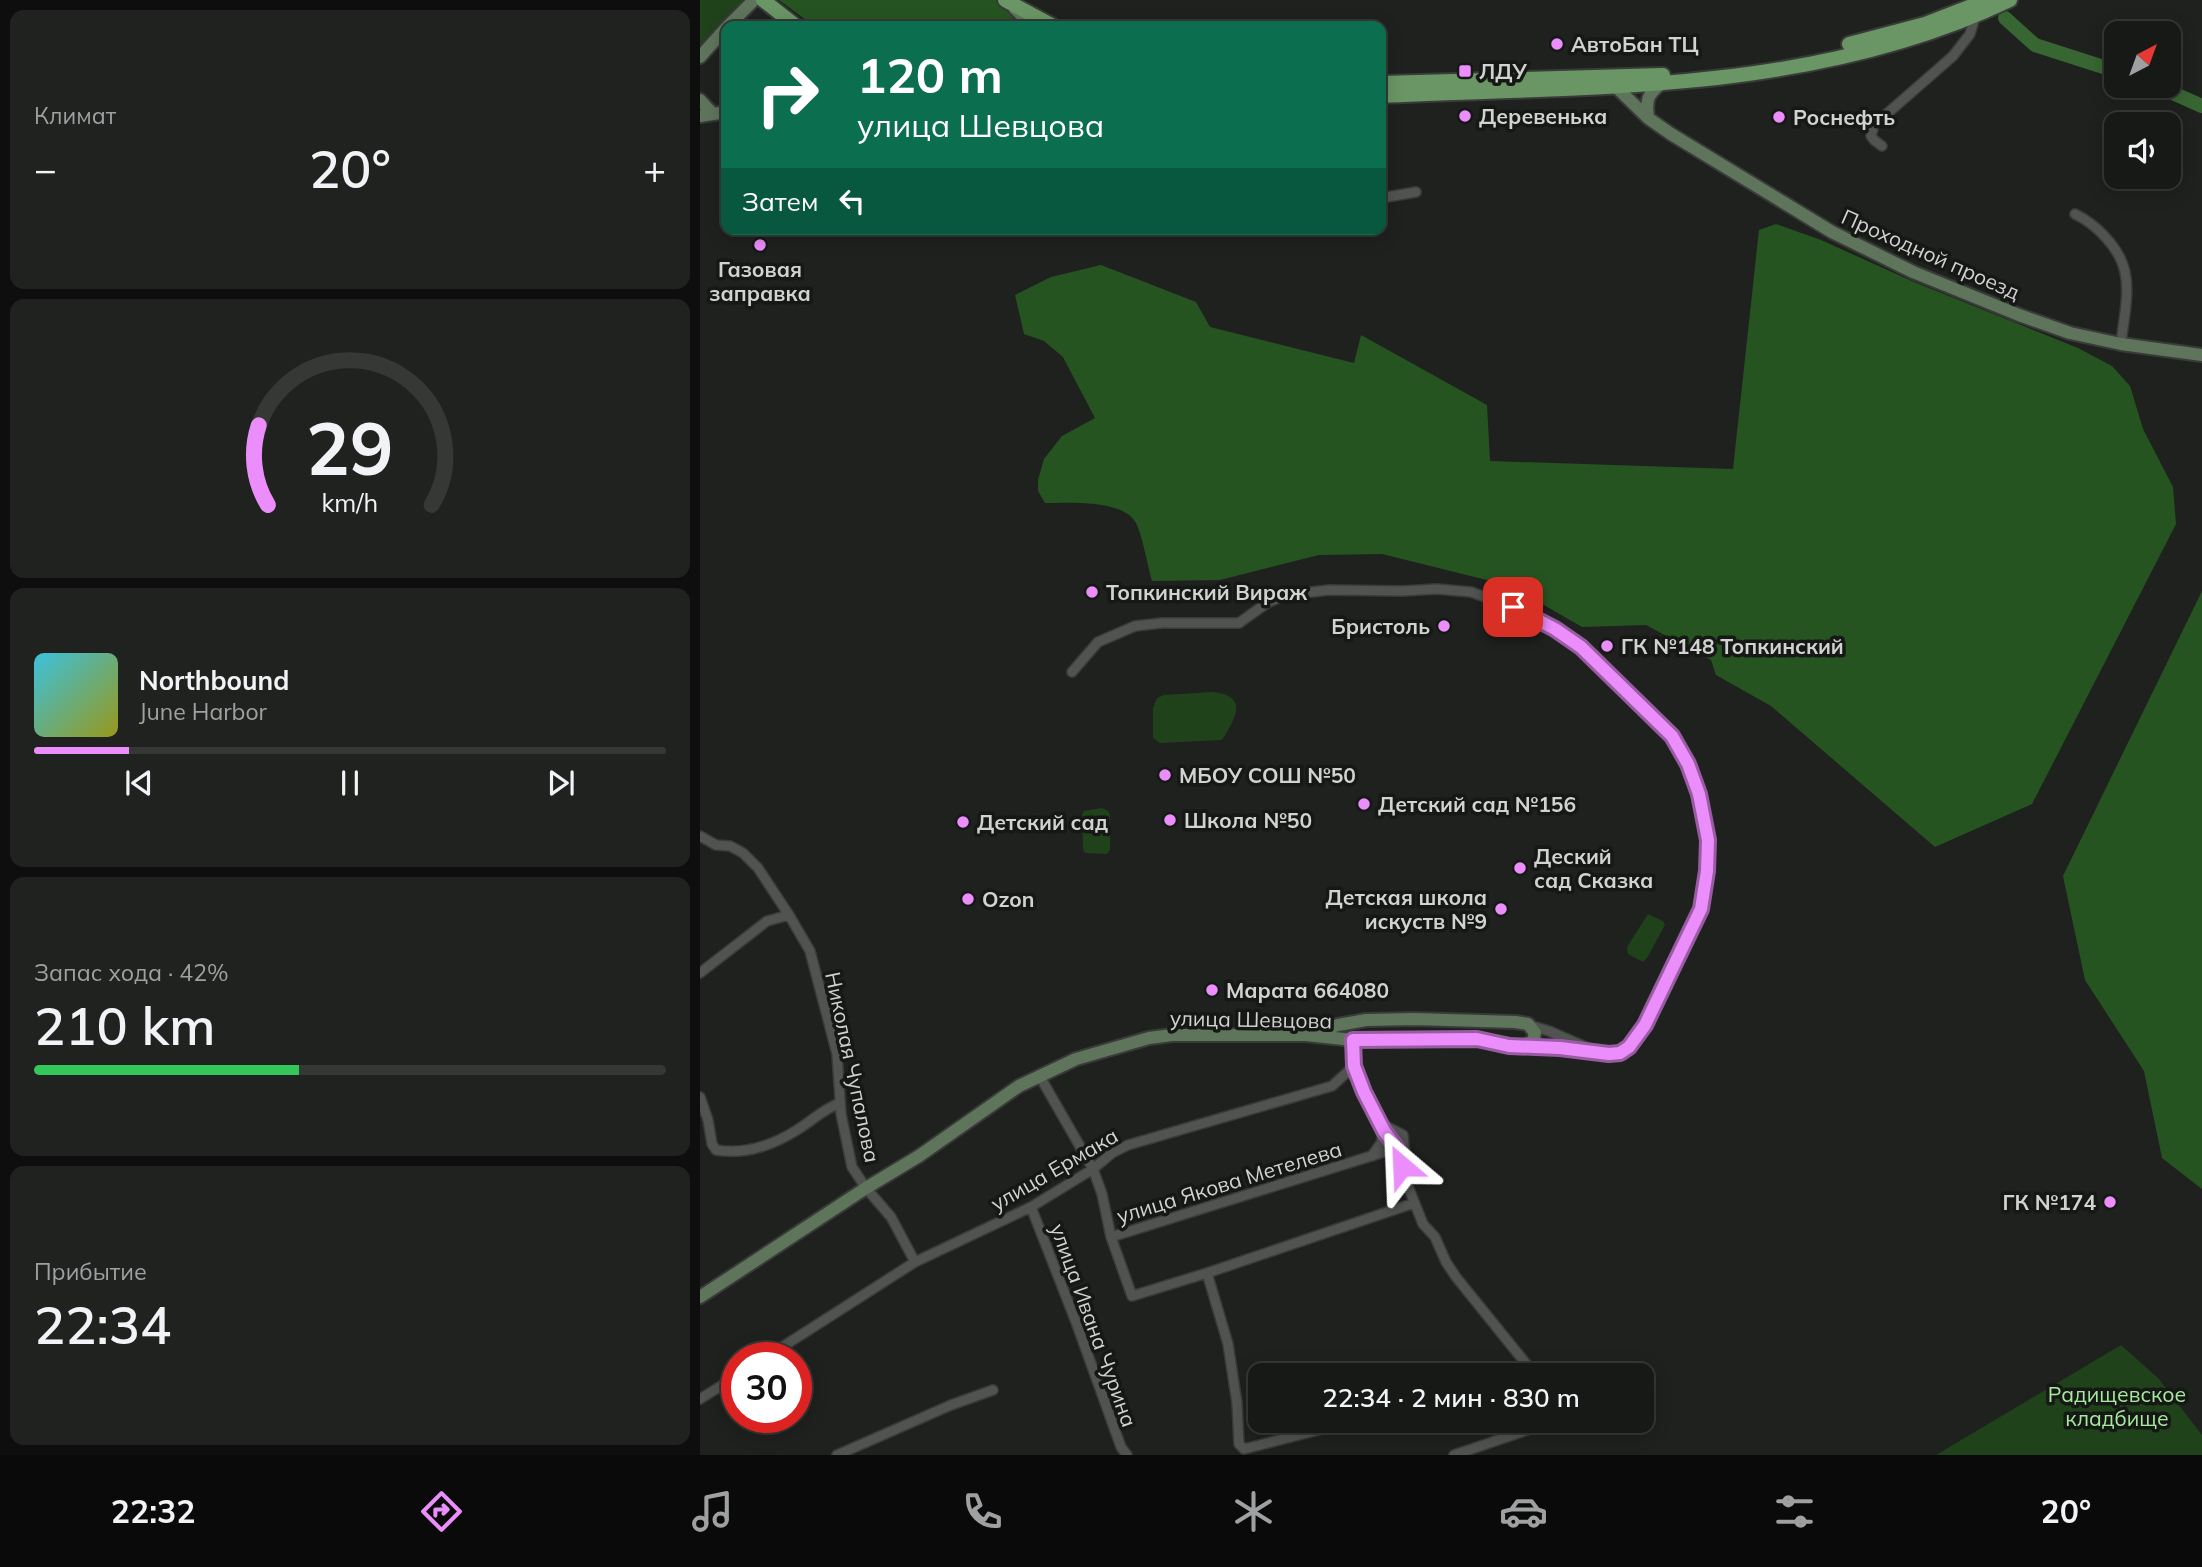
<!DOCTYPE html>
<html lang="ru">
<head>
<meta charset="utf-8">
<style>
	body { margin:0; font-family:Mulish,sans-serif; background:#202220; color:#f1f3f6; height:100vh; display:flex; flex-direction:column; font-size:26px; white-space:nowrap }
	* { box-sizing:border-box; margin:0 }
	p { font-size:23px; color:#9ea0a1 }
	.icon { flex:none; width:38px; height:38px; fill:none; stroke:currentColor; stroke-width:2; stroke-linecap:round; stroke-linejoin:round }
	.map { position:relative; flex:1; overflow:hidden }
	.panel { display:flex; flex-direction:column; gap:10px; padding:10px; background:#0d0e0d; width:700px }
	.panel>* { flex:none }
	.guide { position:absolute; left:21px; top:21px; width:665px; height:214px; border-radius:14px; box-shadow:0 4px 18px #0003,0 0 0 2px #363836; background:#0b6e4f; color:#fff; overflow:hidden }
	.needle { width:46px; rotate:41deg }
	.tools { position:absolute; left:1404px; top:21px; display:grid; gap:14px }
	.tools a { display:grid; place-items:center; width:77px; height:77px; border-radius:14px; background:#171917; box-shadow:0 4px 18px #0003,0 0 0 2px #363836; font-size:35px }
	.speed { position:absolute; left:21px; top:1342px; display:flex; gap:14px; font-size:35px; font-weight:700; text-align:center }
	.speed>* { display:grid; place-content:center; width:91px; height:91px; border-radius:50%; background:#171917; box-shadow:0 4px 18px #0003,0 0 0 2px #363836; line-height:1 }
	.speed .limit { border:10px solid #d22; background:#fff; color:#111 }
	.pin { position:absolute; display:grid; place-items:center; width:60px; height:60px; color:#fff; margin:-30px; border-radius:14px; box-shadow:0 4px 10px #0006 }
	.me { position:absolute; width:77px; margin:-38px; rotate:334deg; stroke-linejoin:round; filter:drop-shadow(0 0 5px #0008) }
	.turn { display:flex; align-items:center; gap:24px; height:147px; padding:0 21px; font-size:32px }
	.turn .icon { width:91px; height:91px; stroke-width:2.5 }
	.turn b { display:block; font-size:49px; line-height:60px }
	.then { display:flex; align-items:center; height:66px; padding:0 21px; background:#0003; gap:14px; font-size:26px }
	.big { font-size:52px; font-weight:600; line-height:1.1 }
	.panel .widget { flex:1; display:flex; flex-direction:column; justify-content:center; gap:10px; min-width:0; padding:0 24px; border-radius:14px; background:#202220 }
	.panel .dial { align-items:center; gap:0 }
	.dial svg { height:182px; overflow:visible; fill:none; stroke:#363836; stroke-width:7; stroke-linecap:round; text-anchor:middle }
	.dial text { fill:#f1f3f6; stroke:none }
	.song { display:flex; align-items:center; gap:21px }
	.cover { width:84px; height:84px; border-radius:10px; background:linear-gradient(135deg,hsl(190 70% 55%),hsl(60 70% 35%)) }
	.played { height:7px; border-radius:4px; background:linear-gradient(90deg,#eb8dfb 15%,#363836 15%) }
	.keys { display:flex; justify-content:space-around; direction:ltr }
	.heat { display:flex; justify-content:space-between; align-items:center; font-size:38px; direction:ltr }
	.charge { height:10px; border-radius:5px; background:linear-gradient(90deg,#34c759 42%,#363836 0) }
	.trip { position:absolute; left:548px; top:1363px; width:406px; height:70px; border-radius:14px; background:#171917; box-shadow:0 4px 18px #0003,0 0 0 2px #363836; font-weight:600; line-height:70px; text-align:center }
	.menu { display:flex; height:112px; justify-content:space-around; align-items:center; background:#090a09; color:#9ea0a1 }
	.menu .icon { width:49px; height:49px }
	.menu .on { color:#eb8dfb }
	.menu b { font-size:32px; color:#f1f3f6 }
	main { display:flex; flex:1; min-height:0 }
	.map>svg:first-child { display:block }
	.green { fill:#1f421b }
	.forest { fill:#265421 }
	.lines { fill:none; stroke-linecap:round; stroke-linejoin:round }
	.river { stroke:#386632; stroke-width:14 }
	.street-casing { stroke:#393b39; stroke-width:12 }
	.secondary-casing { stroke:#393b39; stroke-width:16 }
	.primary-casing { stroke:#393b39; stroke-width:18 }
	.street { stroke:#515351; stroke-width:9 }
	.secondary { stroke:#5e755b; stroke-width:12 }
	.primary { stroke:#6a9665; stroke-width:14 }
	.route-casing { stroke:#995ca3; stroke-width:18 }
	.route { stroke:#eb8dfb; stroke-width:12 }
	.poi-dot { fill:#eb8dfb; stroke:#161816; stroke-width:2.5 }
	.labels { text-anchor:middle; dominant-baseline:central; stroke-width:7; stroke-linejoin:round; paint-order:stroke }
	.poi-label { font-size:21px; font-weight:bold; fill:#d1d2d1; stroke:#161816; text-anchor:start }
	.street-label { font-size:21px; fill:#d1d2d1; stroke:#161816 }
	.park-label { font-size:21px; fill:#a6ea9d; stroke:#161816 }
</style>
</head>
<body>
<main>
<section class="panel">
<div class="widget"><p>Климат</p>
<div class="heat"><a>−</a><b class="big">20°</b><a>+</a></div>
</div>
<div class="widget dial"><svg viewBox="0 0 100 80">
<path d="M14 69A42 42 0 1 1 86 69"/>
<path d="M14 69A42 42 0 0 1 10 34" stroke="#eb8dfb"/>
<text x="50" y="56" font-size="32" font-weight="700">29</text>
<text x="50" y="72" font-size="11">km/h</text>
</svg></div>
<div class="widget">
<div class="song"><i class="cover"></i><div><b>Northbound</b><p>June Harbor</p></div></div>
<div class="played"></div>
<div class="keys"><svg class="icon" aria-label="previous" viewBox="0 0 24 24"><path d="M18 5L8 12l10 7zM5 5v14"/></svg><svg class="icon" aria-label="pause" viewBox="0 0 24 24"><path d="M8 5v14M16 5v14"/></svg><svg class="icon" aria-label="next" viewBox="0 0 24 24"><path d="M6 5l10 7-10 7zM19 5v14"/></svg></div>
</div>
<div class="widget"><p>Запас хода · 42%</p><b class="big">210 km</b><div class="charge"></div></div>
<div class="widget"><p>Прибытие</p><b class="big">22:34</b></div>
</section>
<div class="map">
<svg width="1502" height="1455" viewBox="0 0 1502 1455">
	<rect width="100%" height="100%" fill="#1f211f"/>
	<path class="green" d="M0,0H45L0,47Z
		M512,692C549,695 536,718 522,740L460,743L453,738V708L457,698L464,695Z
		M402,808L408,811L410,815V850L407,854L385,853L383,849L382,815L384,811Z
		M948,914L963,921L965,925L947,958L943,962L928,954L927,947Z
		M1421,1345L1458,1378L1502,1435V1455H1236Z"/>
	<path class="forest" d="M79,0H296L331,26H114Z
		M1076,224L1121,240L1214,282L1378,348L1412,366L1430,386L1443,429L1473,487L1476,524L1332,804L1235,847L1071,706L1016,675L1011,660L946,625L882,627L811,586L682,554L619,555L520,580L452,581C448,567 442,534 436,523C423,499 369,503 345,503L338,491V480L344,459L362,436L395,418L363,357L344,341L324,334L315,295L351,277L401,265L496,302L510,327L654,363L661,335L787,405L790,461L1033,469L1059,230Z
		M1502,591V1189L1462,1158L1444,1071L1385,980L1363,876Z"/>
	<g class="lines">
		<path class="river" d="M1305,18L1335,45L1416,71
			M1457,86L1502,106"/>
		<defs>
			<path id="street" d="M1182,146L1174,140L1171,136L1174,125L1253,56L1270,34L1275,17
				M681,198L716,192
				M1375,214C1396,224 1420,248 1425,272C1430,294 1423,322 1421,344
				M372,672L398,642L435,626L462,623H539L567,603L585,595L629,590L702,591L737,589L771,592L813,607L855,629L881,647L972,736L988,764L999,794L1008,840L1007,871L1001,909L945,1025L929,1047L920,1053L909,1054L825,1047
				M0,836L16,845L30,846L43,853L58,868L89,915L110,951L137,1054L141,1114L152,1167L166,1188L191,1217L215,1262
				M0,973L67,921L89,915
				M829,1025L849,1031L888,1048
				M654,1066L664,1092L684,1131L697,1148L707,1184L723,1224L735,1237L746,1262L756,1277L836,1376
				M339,1075L393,1169L402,1194L411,1237L432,1296L507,1273L714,1203
				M0,1097L8,1120L12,1144L16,1150C45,1155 73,1145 97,1130C112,1121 123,1109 140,1103
				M680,1123L703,1135L706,1166
				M672,1156L681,1143L684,1131
				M331,1207L376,1322L421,1447L427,1455
				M411,1237L697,1148
				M507,1273L528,1344L537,1403L539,1444L544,1449L634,1426
				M65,1358L215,1262L331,1207L393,1169L412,1153L428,1145L632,1086L654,1066L653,1040
				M0,1399L37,1376
				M137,1455L251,1405L293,1390
				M754,1455L854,1421"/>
			<path id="secondary" d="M315,9L333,26
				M28,26L54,0
				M0,57L26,28
				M911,82L948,118L971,134L1132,232L1213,272L1319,315L1370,333L1421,344L1502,355
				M0,100L13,114
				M0,116L26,112
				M948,118C946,101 947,94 961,84
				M0,1297L166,1188L219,1156L319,1086L376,1059L449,1038L472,1035H606L653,1040L777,1039L822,1047L833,1041L835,1033L828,1024L815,1022L714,1019L666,1020L638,1025L606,1035"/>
			<path id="primary" d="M63,0L96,26
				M305,0L353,26
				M1149,44L1225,24L1287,0
				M681,83L963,75
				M681,96C893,86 1114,94 1310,0"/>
		</defs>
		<use href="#street" class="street-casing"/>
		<use href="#secondary" class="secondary-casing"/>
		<use href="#primary" class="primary-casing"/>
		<use href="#street" class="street"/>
		<use href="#secondary" class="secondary"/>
		<use href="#primary" class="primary"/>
	</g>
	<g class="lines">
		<defs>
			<path id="route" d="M702,1166L697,1148L684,1131L664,1092L654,1066L653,1040L777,1039L809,1046L860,1048L909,1054L920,1053L929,1047L945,1025L1001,909L1007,871L1008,840L999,794L988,764L972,736L881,647L855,629L813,607"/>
		</defs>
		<use href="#route" class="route-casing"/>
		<use href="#route" class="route"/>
	</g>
	<g class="poi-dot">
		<circle cx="857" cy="44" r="7"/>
		<rect x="758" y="64" width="14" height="14" rx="3.5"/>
		<circle cx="765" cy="116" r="7"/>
		<circle cx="1079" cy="117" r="7"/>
		<circle cx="60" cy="245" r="7"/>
		<circle cx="392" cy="592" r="7"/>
		<circle cx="744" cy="626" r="7"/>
		<circle cx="907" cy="646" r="7"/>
		<circle cx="465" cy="775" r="7"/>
		<circle cx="664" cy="804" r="7"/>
		<circle cx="470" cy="820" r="7"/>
		<circle cx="263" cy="822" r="7"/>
		<circle cx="820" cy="868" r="7"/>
		<circle cx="268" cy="899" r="7"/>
		<circle cx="801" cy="909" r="7"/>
		<circle cx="512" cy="990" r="7"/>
		<circle cx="1410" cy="1202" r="7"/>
	</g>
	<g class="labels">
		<g class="poi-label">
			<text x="871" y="44">АвтоБан ТЦ</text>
			<text x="779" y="71">ЛДУ</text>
			<text x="779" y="116">Деревенька</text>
			<text x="1093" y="117">Роснефть</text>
			<text x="60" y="269" text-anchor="middle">Газовая<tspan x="60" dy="24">заправка</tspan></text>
			<text x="406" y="592">Топкинский Вираж</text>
			<text x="730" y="626" text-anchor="end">Бристоль</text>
			<text x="921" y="646">ГК №148 Топкинский</text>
			<text x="479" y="775">МБОУ СОШ №50</text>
			<text x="678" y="804">Детский сад №156</text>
			<text x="484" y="820">Школа №50</text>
			<text x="277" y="822">Детский сад</text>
			<text x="834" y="856">Деский<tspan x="834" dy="24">сад Сказка</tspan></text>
			<text x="787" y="897" text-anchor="end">Детская школа<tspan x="787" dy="24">искуств №9</tspan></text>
			<text x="282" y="899">Ozon</text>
			<text x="526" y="990">Марата 664080</text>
			<text x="1396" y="1202" text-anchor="end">ГК №174</text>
		</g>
		<g class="street-label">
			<text transform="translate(1231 254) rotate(24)">Проходной проезд</text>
			<text transform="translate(551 1019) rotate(1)">улица Шевцова</text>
			<text transform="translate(153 1067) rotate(78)">Николая Чупалова</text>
			<text transform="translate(354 1169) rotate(-30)">улица Ермака</text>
			<text transform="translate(529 1182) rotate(-17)">улица Якова Метелева</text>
			<text transform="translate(394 1325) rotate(70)">улица Ивана Чурина</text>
		</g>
		<g class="park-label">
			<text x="1417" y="1394">Радищевское<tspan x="1417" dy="24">кладбище</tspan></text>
		</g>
	</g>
</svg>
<div class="tools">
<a><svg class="needle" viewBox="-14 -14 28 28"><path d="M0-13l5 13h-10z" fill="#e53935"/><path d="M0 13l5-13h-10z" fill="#9ea0a1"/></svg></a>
<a><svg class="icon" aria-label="sound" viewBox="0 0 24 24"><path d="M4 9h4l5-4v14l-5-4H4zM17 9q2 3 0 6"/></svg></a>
</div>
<div class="speed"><div class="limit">30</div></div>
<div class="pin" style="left:813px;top:607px;background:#d93025"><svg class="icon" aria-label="arrive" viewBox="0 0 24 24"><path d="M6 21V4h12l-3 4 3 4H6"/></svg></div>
<svg class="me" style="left:702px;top:1166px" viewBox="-20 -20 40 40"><path d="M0-17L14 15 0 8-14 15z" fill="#eb8dfb" stroke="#fff" stroke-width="4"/></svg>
<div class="trip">22:34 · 2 мин · 830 m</div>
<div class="guide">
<div class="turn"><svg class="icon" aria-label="right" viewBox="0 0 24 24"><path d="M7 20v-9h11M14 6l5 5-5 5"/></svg><div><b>120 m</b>улица Шевцова</div></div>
<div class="then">Затем<svg class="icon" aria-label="left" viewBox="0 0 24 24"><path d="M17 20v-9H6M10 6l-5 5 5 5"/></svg></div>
</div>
</div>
</main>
<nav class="menu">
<b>22:32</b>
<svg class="icon on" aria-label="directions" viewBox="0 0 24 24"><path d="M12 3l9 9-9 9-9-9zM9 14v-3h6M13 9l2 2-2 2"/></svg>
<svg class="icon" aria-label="music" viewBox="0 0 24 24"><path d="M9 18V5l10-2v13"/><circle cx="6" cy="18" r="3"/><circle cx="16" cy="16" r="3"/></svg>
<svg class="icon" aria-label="phone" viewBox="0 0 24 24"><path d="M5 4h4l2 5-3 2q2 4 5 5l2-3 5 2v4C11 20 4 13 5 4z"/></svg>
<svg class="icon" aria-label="climate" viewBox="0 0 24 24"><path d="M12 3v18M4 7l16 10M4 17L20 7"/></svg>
<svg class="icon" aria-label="car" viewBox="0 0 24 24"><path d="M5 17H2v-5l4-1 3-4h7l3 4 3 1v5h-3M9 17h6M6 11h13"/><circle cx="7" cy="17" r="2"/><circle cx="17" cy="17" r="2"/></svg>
<svg class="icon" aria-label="filters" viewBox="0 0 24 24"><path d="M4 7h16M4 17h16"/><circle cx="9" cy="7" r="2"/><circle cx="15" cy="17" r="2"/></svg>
<b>20°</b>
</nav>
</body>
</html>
